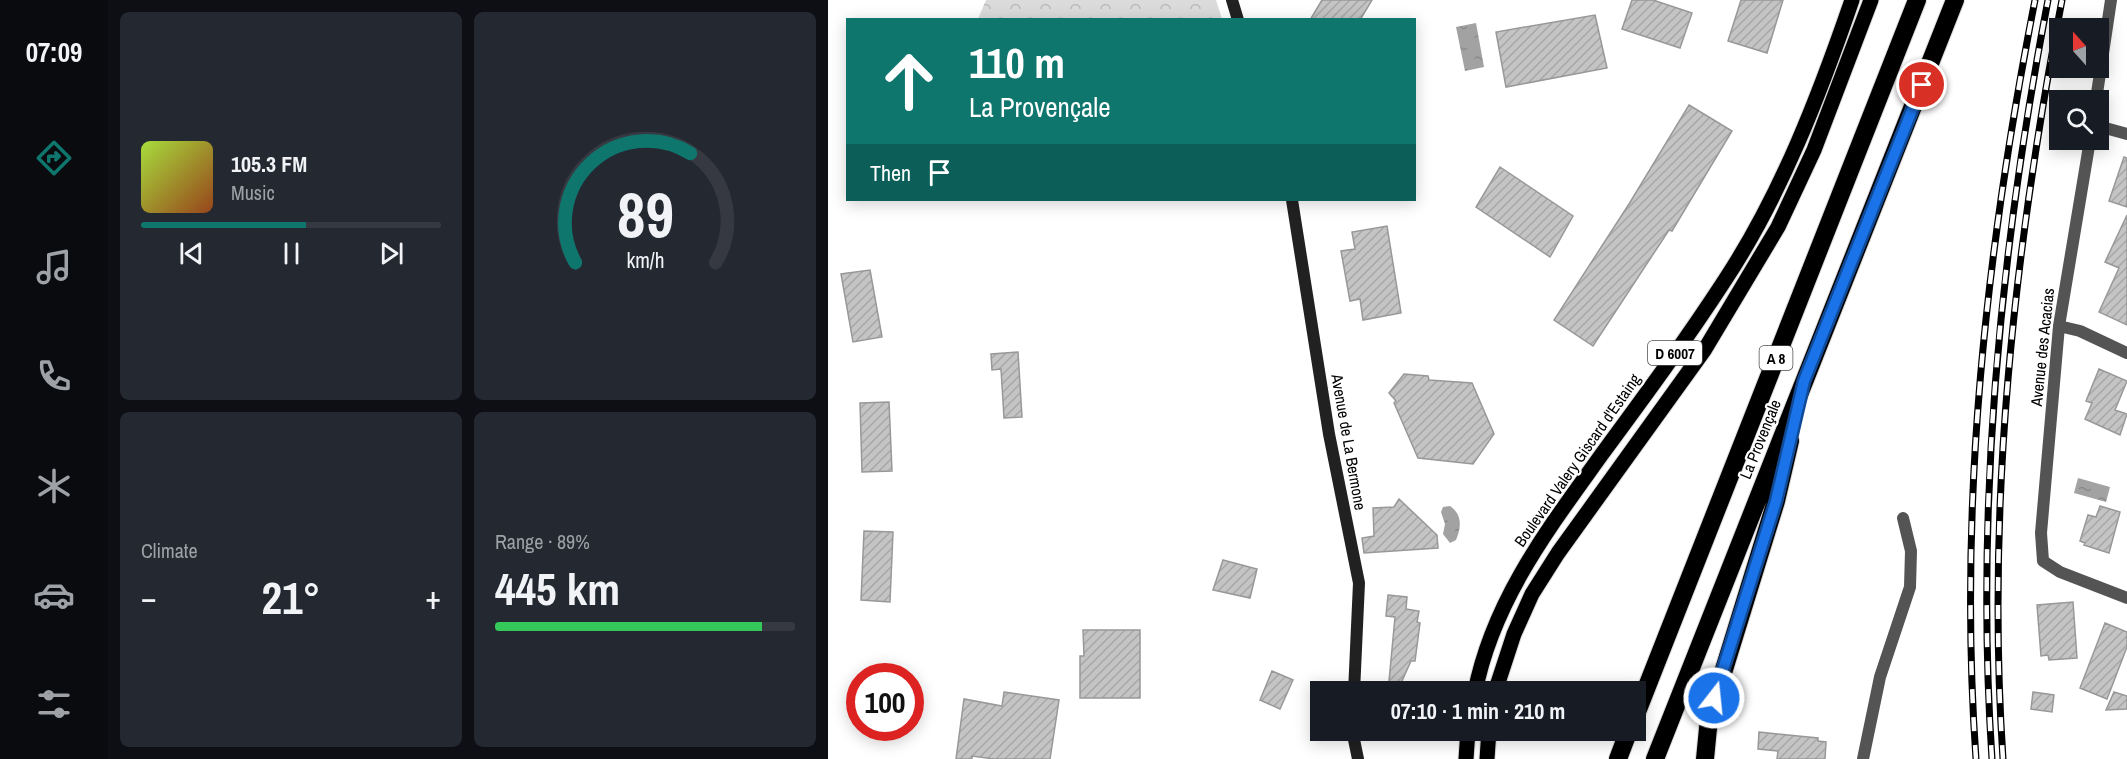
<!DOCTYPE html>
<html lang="en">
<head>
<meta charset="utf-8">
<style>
	body { margin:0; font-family:"Archivo Narrow",sans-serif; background:#242831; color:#f1f3f6; height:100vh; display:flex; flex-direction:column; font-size:22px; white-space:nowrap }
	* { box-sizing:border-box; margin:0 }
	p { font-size:20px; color:#9ea1a6 }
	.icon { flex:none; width:33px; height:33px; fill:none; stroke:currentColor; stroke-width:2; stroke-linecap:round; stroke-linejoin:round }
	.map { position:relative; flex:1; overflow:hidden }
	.panel { display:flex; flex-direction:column; gap:12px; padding:12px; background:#0d0f14; width:720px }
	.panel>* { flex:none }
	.banner { position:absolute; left:18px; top:18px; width:570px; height:183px; border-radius:0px; box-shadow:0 3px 15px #0003; background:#0f766e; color:#fff; overflow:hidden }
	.needle { width:39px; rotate:339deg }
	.buttons { position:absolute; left:1221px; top:18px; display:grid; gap:12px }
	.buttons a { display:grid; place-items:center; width:60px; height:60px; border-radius:0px; background:#171b24; box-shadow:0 3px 15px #0003; font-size:30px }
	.speed { position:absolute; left:18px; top:663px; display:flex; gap:12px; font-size:30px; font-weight:700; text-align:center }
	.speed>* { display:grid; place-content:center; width:78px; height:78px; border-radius:50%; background:#171b24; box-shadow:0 3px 15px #0003; line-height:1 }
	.speed .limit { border:9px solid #d22; background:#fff; color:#111 }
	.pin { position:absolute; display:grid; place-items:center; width:51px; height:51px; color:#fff; margin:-26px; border:3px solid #fff; border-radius:50%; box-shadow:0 2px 6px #0007 }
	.me { position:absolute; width:66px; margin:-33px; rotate:16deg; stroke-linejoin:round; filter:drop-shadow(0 0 4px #0008) }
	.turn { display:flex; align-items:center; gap:21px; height:126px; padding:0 24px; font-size:27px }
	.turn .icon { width:78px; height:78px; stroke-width:2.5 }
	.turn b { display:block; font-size:42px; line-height:51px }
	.then { display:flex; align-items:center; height:57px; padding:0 24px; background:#0003; gap:12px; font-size:22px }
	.big { font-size:45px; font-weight:800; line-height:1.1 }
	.panel .tile { flex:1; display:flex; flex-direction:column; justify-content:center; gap:9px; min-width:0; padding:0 21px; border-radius:9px; background:#242831 }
	.panel .dial { align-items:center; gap:0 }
	.dial svg { height:156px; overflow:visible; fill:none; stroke:#363941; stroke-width:7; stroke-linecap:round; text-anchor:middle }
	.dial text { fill:#f1f3f6; stroke:none }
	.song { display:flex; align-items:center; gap:18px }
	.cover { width:72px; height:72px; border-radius:9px; background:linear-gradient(135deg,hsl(80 70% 55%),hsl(20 70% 35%)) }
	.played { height:6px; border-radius:3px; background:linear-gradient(90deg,#0f766e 55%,#363941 55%) }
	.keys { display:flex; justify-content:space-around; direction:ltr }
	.heat { display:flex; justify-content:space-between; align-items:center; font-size:33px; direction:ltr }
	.charge { height:9px; border-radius:4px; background:linear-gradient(90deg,#34c759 89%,#363941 0) }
	.panel .tiles { flex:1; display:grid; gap:12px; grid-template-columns:repeat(2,1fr) }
	.trip { position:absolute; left:482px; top:681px; width:336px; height:60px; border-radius:0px; background:#171b24; box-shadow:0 3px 15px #0003; font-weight:800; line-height:60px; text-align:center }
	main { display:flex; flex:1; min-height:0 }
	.menu { display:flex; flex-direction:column; width:108px; justify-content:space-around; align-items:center; background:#090b0e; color:#9ea1a6 }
	.menu .icon { width:42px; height:42px }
	.menu .selected { color:#0f766e }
	.menu b { font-size:27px; color:#f1f3f6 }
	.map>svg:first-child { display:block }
	.park { fill:url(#park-crowns) }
	.water { fill:url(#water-ripples) }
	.building { fill:url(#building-hatch); stroke:#989898; stroke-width:1.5 }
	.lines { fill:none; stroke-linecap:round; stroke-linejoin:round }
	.primary-casing { stroke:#dbdbdb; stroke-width:17 }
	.highway-casing { stroke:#dbdbdb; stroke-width:20 }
	.street { stroke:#545454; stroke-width:12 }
	.secondary { stroke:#212121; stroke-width:12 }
	.primary { stroke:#000; stroke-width:15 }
	.highway { stroke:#000; stroke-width:18 }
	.rail-casing { stroke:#000; stroke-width:7 }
	.rail { stroke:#fff; stroke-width:4.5; stroke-dasharray:14; stroke-linecap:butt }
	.route-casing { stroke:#114b97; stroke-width:15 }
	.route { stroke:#1a73e8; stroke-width:10 }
	.labels { text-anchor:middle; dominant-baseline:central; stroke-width:4.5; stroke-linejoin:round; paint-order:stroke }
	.shield { fill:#fff; stroke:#4c4c4c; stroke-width:1.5 }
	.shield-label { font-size:15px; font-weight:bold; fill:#000 }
	.street-label { font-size:16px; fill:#000; stroke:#fff }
</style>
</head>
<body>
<main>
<nav class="menu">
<b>07:09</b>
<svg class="icon selected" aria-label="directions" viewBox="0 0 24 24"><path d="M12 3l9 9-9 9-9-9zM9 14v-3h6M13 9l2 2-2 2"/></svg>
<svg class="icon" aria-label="music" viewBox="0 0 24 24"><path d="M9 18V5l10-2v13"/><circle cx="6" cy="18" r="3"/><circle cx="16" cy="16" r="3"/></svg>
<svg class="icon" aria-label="phone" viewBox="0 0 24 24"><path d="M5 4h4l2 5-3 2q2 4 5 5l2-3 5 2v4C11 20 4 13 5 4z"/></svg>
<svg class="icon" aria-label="climate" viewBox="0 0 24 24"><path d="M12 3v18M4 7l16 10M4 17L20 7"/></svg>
<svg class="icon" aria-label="car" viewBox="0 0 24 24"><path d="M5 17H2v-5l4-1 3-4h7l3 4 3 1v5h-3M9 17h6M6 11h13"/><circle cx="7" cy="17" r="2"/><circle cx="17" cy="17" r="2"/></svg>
<svg class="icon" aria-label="filters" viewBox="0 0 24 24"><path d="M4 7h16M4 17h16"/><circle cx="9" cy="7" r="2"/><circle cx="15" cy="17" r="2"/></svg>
</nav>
<section class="panel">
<div class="tiles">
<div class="tile">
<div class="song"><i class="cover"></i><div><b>105.3 FM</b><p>Music</p></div></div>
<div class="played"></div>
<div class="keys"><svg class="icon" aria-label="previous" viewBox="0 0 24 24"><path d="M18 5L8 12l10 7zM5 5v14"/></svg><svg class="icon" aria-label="pause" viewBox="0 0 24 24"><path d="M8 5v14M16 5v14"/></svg><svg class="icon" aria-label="next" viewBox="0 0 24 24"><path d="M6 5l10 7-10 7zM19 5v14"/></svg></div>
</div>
<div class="tile dial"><svg viewBox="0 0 100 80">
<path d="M14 69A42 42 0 1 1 86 69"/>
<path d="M14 69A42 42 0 0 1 73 13" stroke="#0f766e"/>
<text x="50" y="56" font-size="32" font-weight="700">89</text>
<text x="50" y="72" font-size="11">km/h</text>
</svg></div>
<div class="tile"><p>Climate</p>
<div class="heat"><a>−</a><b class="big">21°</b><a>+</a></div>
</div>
<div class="tile"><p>Range · 89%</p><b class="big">445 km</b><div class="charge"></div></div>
</div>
</section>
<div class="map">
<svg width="1299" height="759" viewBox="0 0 1299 759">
	<defs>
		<pattern id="park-crowns" width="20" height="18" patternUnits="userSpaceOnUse" patternTransform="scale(1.5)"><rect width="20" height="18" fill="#dbdbdb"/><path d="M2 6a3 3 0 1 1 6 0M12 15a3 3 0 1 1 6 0" fill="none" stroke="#bababa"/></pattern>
		<pattern id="water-ripples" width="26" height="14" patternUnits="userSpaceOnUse" patternTransform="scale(1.5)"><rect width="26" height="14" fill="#a2a2a2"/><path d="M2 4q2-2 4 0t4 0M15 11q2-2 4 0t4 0" fill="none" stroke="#8a8a8a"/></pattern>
		<pattern id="building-hatch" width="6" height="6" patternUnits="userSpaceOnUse" patternTransform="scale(1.5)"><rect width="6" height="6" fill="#c4c4c4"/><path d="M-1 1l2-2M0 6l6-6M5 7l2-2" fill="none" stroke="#a7a7a7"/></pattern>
	</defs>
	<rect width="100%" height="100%" fill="#fff"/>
	<path class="park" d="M158,0H388L394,19H150Z"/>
	<path class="water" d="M648,23L656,67L637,71L628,27Z
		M1250,478L1282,487L1278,502L1246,493Z
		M622,506C635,515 633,528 628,540L622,543L615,534L617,524L613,512L615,507Z"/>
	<path class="building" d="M494,0H544L532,20H482Z
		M804,0H825L864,13L852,48L794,29Z
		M913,0H955L939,53L900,41Z
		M767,15L779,68L678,87L668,32Z
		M861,105L904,131L844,231L841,230L765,346L726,320L801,204Z
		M1296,157L1299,158V207L1281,201Z
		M672,167L745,216L722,257L648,207Z
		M1299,215V325L1271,312L1291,268L1277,262Z
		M559,226L573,313L535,320L532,299L522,301L513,251L527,249L524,232Z
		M42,270L54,337L25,342L13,274Z
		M190,352L194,417L176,418L173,369L164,370L163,354Z
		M1271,369L1299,381L1287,410L1299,414L1292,435L1257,419L1264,403L1258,401Z
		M576,374L600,376L601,380L644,383L666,434L645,464L590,458L566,403L568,401L561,393Z
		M61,402L64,471L34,472L32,403Z
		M571,499L609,535L610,548L536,553L534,538L546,536L545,508L566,507Z
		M1272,506L1292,512L1281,553L1256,545L1257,543L1252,541L1260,515L1268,517Z
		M36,531L65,532L62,602L33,600Z
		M395,560L429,569L422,598L385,590Z
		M560,595L579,597L578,609L591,611L589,622L592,623L587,661H583L569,692H560L567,617L558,616Z
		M1245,602L1249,658L1221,660L1220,655L1213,656L1209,605Z
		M1277,623L1299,632V647L1279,699L1252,688Z
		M255,630H312V698H252V656H256Z
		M444,671L465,680L452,709L432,700Z
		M176,692L231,700L222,759H166L144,756V759H128L136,699L174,706Z
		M1205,692L1226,695L1224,712L1203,709Z
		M1286,692L1299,696V709L1278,710Z
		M931,732L990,738V741L998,742L997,759H949L950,751L930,749Z"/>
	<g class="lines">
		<defs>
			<path id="primary" d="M647,692C665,600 721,528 774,454C816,397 858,340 897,280C953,195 991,96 1024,0
				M667,692L686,634L704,594L730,553L877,349L950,227L986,150L1043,0
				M638,759L640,730
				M659,759L661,730"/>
			<path id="highway" d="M807,717L1089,0
				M790,759L801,730
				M827,759L1127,0
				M877,759L881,718L948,501L962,441"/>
		</defs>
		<use href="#primary" class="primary-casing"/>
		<use href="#highway" class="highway-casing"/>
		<path class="street" d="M1268,100L1283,0
			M1270,126L1299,134
			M1262,140L1231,326L1213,533L1215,561L1232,572L1299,598
			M1231,326L1252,331L1299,353
			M1035,759L1052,677L1082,587L1083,551L1075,518"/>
		<path class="secondary" d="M404,0L410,20
			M464,200L501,434L531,583L526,692
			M524,730L530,759"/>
		<use href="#primary" class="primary"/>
		<use href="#highway" class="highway"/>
		<defs>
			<path id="rail" d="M1148,759C1130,504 1158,250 1207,0
				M1164,759C1147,505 1172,250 1220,0
				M1175,759C1158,504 1186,250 1234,0"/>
		</defs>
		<use href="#rail" class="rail-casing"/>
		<use href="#rail" class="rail"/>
	</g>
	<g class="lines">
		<defs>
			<path id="route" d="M886,698L948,501L976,381L1094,85"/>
		</defs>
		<use href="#route" class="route-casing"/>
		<use href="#route" class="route"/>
	</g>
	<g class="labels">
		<g class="shield">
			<rect x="820" y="341" width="54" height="24" rx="4.5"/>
			<rect x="931.5" y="346" width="33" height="24" rx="4.5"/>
		</g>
		<g class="shield-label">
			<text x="847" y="353">D 6007</text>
			<text x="948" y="358">A 8</text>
		</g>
		<g class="street-label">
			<text transform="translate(1214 347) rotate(-84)">Avenue des Acacias</text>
			<text transform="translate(932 439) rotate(-68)">La Provençale</text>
			<text transform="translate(521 442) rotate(80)">Avenue de La Bermone</text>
			<text transform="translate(749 460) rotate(-55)">Boulevard Valery Giscard d'Estaing</text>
		</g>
	</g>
</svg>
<div class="buttons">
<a><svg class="needle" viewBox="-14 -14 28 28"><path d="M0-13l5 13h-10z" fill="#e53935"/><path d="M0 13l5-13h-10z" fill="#9ea1a6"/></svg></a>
<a><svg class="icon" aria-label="search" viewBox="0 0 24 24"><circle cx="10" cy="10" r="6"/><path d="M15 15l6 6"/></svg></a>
</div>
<div class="speed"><div class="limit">100</div></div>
<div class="pin" style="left:1094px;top:85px;background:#d93025"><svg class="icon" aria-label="arrive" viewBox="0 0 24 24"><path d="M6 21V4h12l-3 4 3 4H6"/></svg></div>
<svg class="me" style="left:886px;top:698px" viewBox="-20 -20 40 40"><circle r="17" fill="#1a73e8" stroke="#fff" stroke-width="3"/><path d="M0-11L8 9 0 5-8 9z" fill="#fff"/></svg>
<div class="trip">07:10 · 1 min · 210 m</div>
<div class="banner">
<div class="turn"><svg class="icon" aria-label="ahead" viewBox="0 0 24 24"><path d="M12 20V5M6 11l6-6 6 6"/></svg><div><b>110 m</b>La Provençale</div></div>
<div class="then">Then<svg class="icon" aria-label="arrive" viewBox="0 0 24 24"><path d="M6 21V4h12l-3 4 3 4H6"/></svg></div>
</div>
</div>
</main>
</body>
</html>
